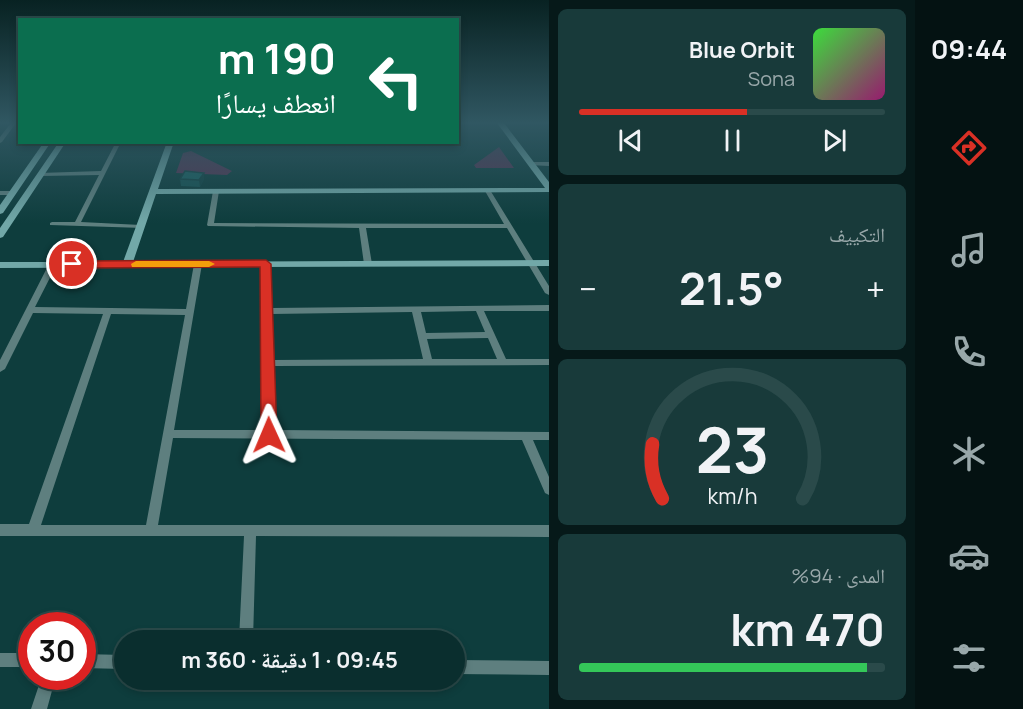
<!DOCTYPE html>
<html lang="ar">
<head>
<meta charset="utf-8">
<style>
	body { margin:0; font-family:Manrope,"Noto Naskh Arabic",sans-serif; background:#183a3a; color:#f1f3f6; direction:rtl; height:100vh; display:flex; flex-direction:column; font-size:22px; white-space:nowrap }
	* { box-sizing:border-box; margin:0 }
	p { font-size:20px; color:#99a8aa }
	.icon { flex:none; width:33px; height:33px; fill:none; stroke:currentColor; stroke-width:2; stroke-linecap:round; stroke-linejoin:round }
	.map { position:relative; flex:1; overflow:hidden; direction:ltr }
	.details { display:flex; flex-direction:column; gap:9px; padding:9px; background:#061919; width:366px }
	.details>* { flex:none }
	.top-card { position:absolute; left:18px; top:18px; width:441px; height:126px; border-radius:0px; box-shadow:0 3px 9px #0003,0 0 0 2px #2a4a4a; direction:rtl; background:#0b6e4f; color:#fff; overflow:hidden }
	.speed { position:absolute; left:18px; top:612px; display:flex; gap:12px; font-size:30px; font-weight:700; text-align:center }
	.speed>* { display:grid; place-content:center; width:78px; height:78px; border-radius:50%; background:#0a2e2e; box-shadow:0 3px 9px #0003,0 0 0 2px #2a4a4a; line-height:1 }
	.speed .limit { border:9px solid #d22; background:#fff; color:#111 }
	.pin { position:absolute; display:grid; place-items:center; width:51px; height:51px; color:#fff; margin:-26px; border:3px solid #fff; border-radius:50%; box-shadow:0 2px 6px #0007 }
	.me { position:absolute; width:66px; margin:-33px; rotate:359deg; stroke-linejoin:round; filter:drop-shadow(0 0 4px #0008) }
	.turn { display:flex; align-items:center; gap:21px; height:126px; padding:0 24px; font-size:27px }
	.turn .icon { width:78px; height:78px; stroke-width:2.5 }
	.turn b { display:block; font-size:42px; line-height:51px }
	.big { font-size:45px; font-weight:700; line-height:1.1 }
	.details .card { flex:1; display:flex; flex-direction:column; justify-content:center; gap:9px; min-width:0; padding:0 21px; border-radius:9px; background:#183a3a }
	.details .dial { align-items:center; gap:0 }
	.dial svg { height:156px; overflow:visible; fill:none; stroke:#2a4a4a; stroke-width:7; stroke-linecap:round; text-anchor:middle }
	.dial text { fill:#f1f3f6; stroke:none }
	.song { display:flex; align-items:center; gap:18px }
	.cover { width:72px; height:72px; border-radius:9px; background:linear-gradient(135deg,hsl(120 70% 55%),hsl(320 70% 35%)) }
	.played { height:6px; border-radius:3px; background:linear-gradient(90deg,#d93025 55%,#2a4a4a 55%) }
	.keys { display:flex; justify-content:space-around; direction:ltr }
	.heat { display:flex; justify-content:space-between; align-items:center; font-size:33px; direction:ltr }
	.charge { height:9px; border-radius:4px; background:linear-gradient(90deg,#34c759 94%,#2a4a4a 0) }
	.trip { position:absolute; left:114px; top:630px; width:351px; height:60px; border-radius:30px; background:#0a2e2e; box-shadow:0 3px 9px #0003,0 0 0 2px #2a4a4a; font-weight:700; line-height:60px; text-align:center; direction:rtl }
	main { display:flex; flex:1; min-height:0 }
	.menu { display:flex; flex-direction:column; width:108px; justify-content:space-around; align-items:center; background:#041212; color:#99a8aa }
	.menu .icon { width:42px; height:42px }
	.menu .on { color:#d93025 }
	.menu b { font-size:27px; color:#f1f3f6 }
	.map>svg:first-child { display:block }
	.green { fill:#573353 }
	.lines { fill:none; stroke-linecap:round; stroke-linejoin:round }
	.street { fill:#5e7f7f; fill-rule:evenodd }
	.secondary { fill:#72a8a8; fill-rule:evenodd }
	.wall { fill:#165253 }
	.shaded-wall { fill:#124243 }
	.building { fill:#1a5f60; stroke:#124243; stroke-width:1.5 }
	.route { fill:#d93025; stroke:#8d1f18; stroke-width:1.5 }
	.slow { fill:#f59e0b }
</style>
</head>
<body>
<main>
<nav class="menu">
<b>09:44</b>
<svg class="icon on" aria-label="directions" viewBox="0 0 24 24"><path d="M12 3l9 9-9 9-9-9zM9 14v-3h6M13 9l2 2-2 2"/></svg>
<svg class="icon" aria-label="music" viewBox="0 0 24 24"><path d="M9 18V5l10-2v13"/><circle cx="6" cy="18" r="3"/><circle cx="16" cy="16" r="3"/></svg>
<svg class="icon" aria-label="phone" viewBox="0 0 24 24"><path d="M5 4h4l2 5-3 2q2 4 5 5l2-3 5 2v4C11 20 4 13 5 4z"/></svg>
<svg class="icon" aria-label="climate" viewBox="0 0 24 24"><path d="M12 3v18M4 7l16 10M4 17L20 7"/></svg>
<svg class="icon" aria-label="car" viewBox="0 0 24 24"><path d="M5 17H2v-5l4-1 3-4h7l3 4 3 1v5h-3M9 17h6M6 11h13"/><circle cx="7" cy="17" r="2"/><circle cx="17" cy="17" r="2"/></svg>
<svg class="icon" aria-label="filters" viewBox="0 0 24 24"><path d="M4 7h16M4 17h16"/><circle cx="9" cy="7" r="2"/><circle cx="15" cy="17" r="2"/></svg>
</nav>
<section class="details">
<div class="card">
<div class="song"><i class="cover"></i><div><b>Blue Orbit</b><p>Sona</p></div></div>
<div class="played"></div>
<div class="keys"><svg class="icon" aria-label="previous" viewBox="0 0 24 24"><path d="M18 5L8 12l10 7zM5 5v14"/></svg><svg class="icon" aria-label="pause" viewBox="0 0 24 24"><path d="M8 5v14M16 5v14"/></svg><svg class="icon" aria-label="next" viewBox="0 0 24 24"><path d="M6 5l10 7-10 7zM19 5v14"/></svg></div>
</div>
<div class="card"><p>التكييف</p>
<div class="heat"><a>−</a><b class="big">21.5°</b><a>+</a></div>
</div>
<div class="card dial"><svg viewBox="0 0 100 80">
<path d="M14 69A42 42 0 1 1 86 69"/>
<path d="M14 69A42 42 0 0 1 9 41" stroke="#d93025"/>
<text x="50" y="56" font-size="32" font-weight="700">23</text>
<text x="50" y="72" font-size="11">km/h</text>
</svg></div>
<div class="card"><p>المدى · 94%</p><b class="big">470 km</b><div class="charge"></div></div>
</section>
<div class="map">
<svg width="549" height="709" viewBox="0 0 549 709">
	<rect width="100%" height="100%" fill="#0e3d3d"/>
	<path class="green" d="M499,147L514,168H476L474,165Z
		M191,151L232,171L227,175L176,173L183,153Z"/>
	<g class="lines">
		<path class="street" d="M11,123H16L2,142L0,143V137Z
			M116,142H121L81,222L141,225L144,227L143,228L50,225V223L52,222H75L99,175L41,176L39,175V173L101,171Z
			M531,162H549V166L529,165L528,164Z
			M216,189L219,191L214,223L504,224L485,191L490,190L549,286V295L545,293L507,228H366L372,264L368,266L364,264L359,228L208,226L207,225L213,191Z
			M0,191H13L16,193L13,195H0Z
			M50,262H53L57,264L35,307L186,309L194,264L198,262H201L202,264L174,430H264L262,311L263,262H266L270,264L271,308L549,305V311H484L506,359H549V365L272,366L274,430L549,432V440H533L549,477V495L545,493L522,440L173,438L158,525H549V537L256,536L253,640H239L244,536H0V524H29L103,314L33,313L5,369L0,372V360ZM476,311L485,332L426,333L421,312ZM412,312L423,359L272,360L271,314ZM111,314L185,315L146,525H41ZM488,338L497,359H432L427,339Z
			M0,653H32V667H0Z
			M82,654L124,655V669L82,668Z
			M454,660L549,661V675L454,674Z
			M42,676H56L47,709H31Z"/>
		<path class="secondary" d="M497,123H504L549,182V192L156,194L133,262L549,260V266L0,268V262H123L167,142H174L158,189L545,188Z
			M44,142H51L3,213L0,214V205Z
			M59,142H66L3,237L0,238V228Z"/>
	</g>
	<path class="wall" d="M204,173V179L200,187L181,186L180,179Z"/>
	<path class="shaded-wall" d="M204,173V179L200,187L199,180Z"/>
	<path class="building" d="M185,171L204,173L199,180L180,179Z"/>
	<linearGradient id="sky" x2="0" y2="1"><stop stop-color="#082222"/><stop offset="0.55" stop-color="#305762"/><stop offset="1" stop-color="#305762" stop-opacity="0"/></linearGradient>
	<rect width="549" height="223" fill="url(#sky)"/>
	<path class="route" d="M266,260L271,264L277,435L274,439L269,441L263,439L261,435L260,267L72,268L66,264L72,261Z"/>
	<path class="slow" d="M136,261H209L215,264L209,267H132L131,264Z"/>
</svg>
<div class="speed"><div class="limit">30</div></div>
<div class="pin" style="left:72px;top:264px;background:#d93025"><svg class="icon" aria-label="arrive" viewBox="0 0 24 24"><path d="M6 21V4h12l-3 4 3 4H6"/></svg></div>
<svg class="me" style="left:269px;top:435px" viewBox="-20 -20 40 40"><path d="M0-17L14 15 0 8-14 15z" fill="#d93025" stroke="#fff" stroke-width="4"/></svg>
<div class="trip">09:45 · 1 دقيقة · 360 m</div>
<div class="top-card">
<div class="turn"><svg class="icon" aria-label="left" viewBox="0 0 24 24"><path d="M17 20v-9H6M10 6l-5 5 5 5"/></svg><div><b>190 m</b>انعطف يسارًا</div></div>
</div>
</div>
</main>
</body>
</html>
